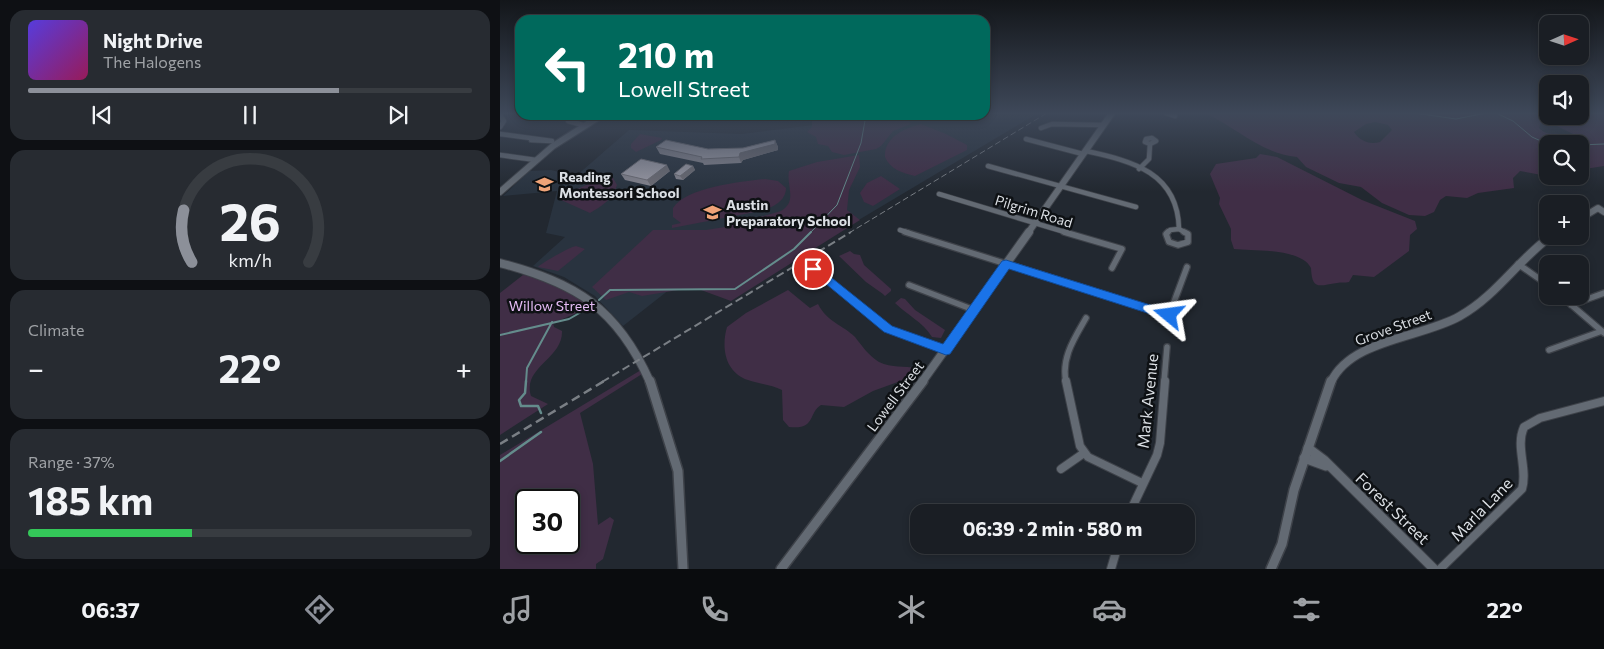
<!DOCTYPE html>
<html lang="en">
<head>
<meta charset="utf-8">
<style>
	body { margin:0; font-family:Commissioner,sans-serif; background:#272b31; color:#f1f3f6; height:100vh; display:flex; flex-direction:column; font-size:19px; white-space:nowrap }
	* { box-sizing:border-box; margin:0 }
	p { font-size:16px; color:#9fa2a6 }
	.icon { flex:none; width:28px; height:28px; fill:none; stroke:currentColor; stroke-width:2; stroke-linecap:round; stroke-linejoin:round }
	.map { position:relative; flex:1; overflow:hidden }
	.sheet { display:flex; flex-direction:column; gap:10px; padding:10px; background:#0e1014; width:500px }
	.sheet>* { flex:none }
	.banner { position:absolute; left:15px; top:15px; width:475px; height:105px; border-radius:15px; box-shadow:0 2px 8px #0003,0 0 0 1px #383c41; background:#00695c; color:#fff; overflow:hidden }
	.needle { width:32px; rotate:87deg }
	.tools { position:absolute; left:1039px; top:15px; display:grid; gap:10px }
	.tools a { display:grid; place-items:center; width:50px; height:50px; border-radius:10px; background:#1a1e24; box-shadow:0 2px 8px #0003,0 0 0 1px #383c41; font-size:25px }
	.speed { position:absolute; left:15px; top:489px; display:flex; gap:10px; font-size:25px; font-weight:700; text-align:center }
	.speed>* { display:grid; place-content:center; width:65px; height:65px; border-radius:50%; background:#1a1e24; box-shadow:0 2px 8px #0003,0 0 0 1px #383c41; line-height:1 }
	.speed .limit { border:2px solid #111; border-radius:8px; background:#fff; color:#111 }
	.pin { position:absolute; display:grid; place-items:center; width:42px; height:42px; color:#fff; margin:-21px; border:2px solid #fff; border-radius:50%; box-shadow:0 1px 5px #0007 }
	.me { position:absolute; width:55px; margin:-28px; rotate:286deg; stroke-linejoin:round; filter:drop-shadow(0 0 4px #0008) }
	.turn { display:flex; align-items:center; gap:18px; height:105px; padding:0 20px; font-size:22px }
	.turn .icon { width:65px; height:65px; stroke-width:2.5 }
	.turn b { display:block; font-size:35px; line-height:42px }
	.big { font-size:38px; font-weight:700; line-height:1.1 }
	.sheet .tile { flex:1; display:flex; flex-direction:column; justify-content:center; gap:8px; min-width:0; padding:0 18px; border-radius:15px; background:#272b31 }
	.sheet .dial { align-items:center; gap:0 }
	.dial svg { height:130px; overflow:visible; fill:none; stroke:#383c41; stroke-width:7; stroke-linecap:round; text-anchor:middle }
	.dial text { fill:#f1f3f6; stroke:none }
	.song { display:flex; align-items:center; gap:15px }
	.cover { width:60px; height:60px; border-radius:8px; background:linear-gradient(135deg,hsl(250 70% 55%),hsl(330 70% 35%)) }
	.played { height:5px; border-radius:2px; background:linear-gradient(90deg,#8c9099 70%,#383c41 70%) }
	.keys { display:flex; justify-content:space-around; direction:ltr }
	.heat { display:flex; justify-content:space-between; align-items:center; font-size:28px; direction:ltr }
	.charge { height:8px; border-radius:4px; background:linear-gradient(90deg,#34c759 37%,#383c41 0) }
	.trip { position:absolute; left:410px; top:504px; width:285px; height:50px; border-radius:15px; background:#1a1e24; box-shadow:0 2px 8px #0003,0 0 0 1px #383c41; font-weight:700; line-height:50px; text-align:center }
	.tab-bar { display:flex; height:80px; justify-content:space-around; align-items:center; background:#0a0c0e; color:#9fa2a6 }
	.tab-bar .icon { width:35px; height:35px }
	.tab-bar .selected { color:#8c9099 }
	.tab-bar b { font-size:22px; color:#f1f3f6 }
	main { display:flex; flex:1; min-height:0 }
	.map>svg:first-child { display:block }
	.built { fill:#29333f }
	.green { fill:#402e46; fill-rule:evenodd }
	.lines { fill:none; stroke-linecap:round; stroke-linejoin:round }
	.stream-far2 { stroke:#648c8c; stroke-width:1 }
	.stream-far1 { stroke:#648c8c; stroke-width:2 }
	.stream { stroke:#648c8c; stroke-width:2.5 }
	.minor-far2-casing { stroke:#3e4249; stroke-width:6 }
	.minor-far1-casing { stroke:#3e4249; stroke-width:8 }
	.minor-casing { stroke:#3e4249; stroke-width:10 }
	.tertiary-casing { stroke:#3e4249; stroke-width:11 }
	.secondary-far2-casing { stroke:#3e4249; stroke-width:8 }
	.secondary-far1-casing { stroke:#3e4249; stroke-width:10 }
	.secondary-casing { stroke:#3e4249; stroke-width:12 }
	.minor-far2 { stroke:#636a73; stroke-width:4.5 }
	.minor-far1 { stroke:#636a73; stroke-width:5.5 }
	.minor { stroke:#636a73; stroke-width:8 }
	.tertiary { stroke:#636a73; stroke-width:9 }
	.secondary-far2 { stroke:#636a73; stroke-width:6 }
	.secondary-far1 { stroke:#636a73; stroke-width:8 }
	.secondary { stroke:#636a73; stroke-width:9 }
	.rail-far2 { stroke:#7a7f85; stroke-width:1; stroke-dasharray:6 3; stroke-linecap:butt }
	.rail-far1 { stroke:#7a7f85; stroke-width:2; stroke-dasharray:8 4; stroke-linecap:butt }
	.rail { stroke:#7a7f85; stroke-width:2.5; stroke-dasharray:9 5; stroke-linecap:butt }
	.wall { fill:#84848e }
	.shaded-wall { fill:#6c6c74 }
	.building { fill:#9a9aa5; stroke:#6c6c74 }
	.route { fill:#1a73e8; stroke:#114b97 }
	.labels { text-anchor:middle; dominant-baseline:central; stroke-width:5; stroke-linejoin:round; paint-order:stroke }
	.poi-label { font-size:14px; font-weight:bold; fill:#dbdfe4; stroke:#0e1114; text-anchor:start }
	.street-label { font-size:14px; fill:#dbdfe4; stroke:#0e1114 }
	.park-label { font-size:14px; fill:#e5bcf5; stroke:#0e1114 }
	.near-street-label { font-size:16px; fill:#dbdfe4; stroke:#0e1114 }
</style>
</head>
<body>
<main>
<section class="sheet">
<div class="tile">
<div class="song"><i class="cover"></i><div><b>Night Drive</b><p>The Halogens</p></div></div>
<div class="played"></div>
<div class="keys"><svg class="icon" aria-label="previous" viewBox="0 0 24 24"><path d="M18 5L8 12l10 7zM5 5v14"/></svg><svg class="icon" aria-label="pause" viewBox="0 0 24 24"><path d="M8 5v14M16 5v14"/></svg><svg class="icon" aria-label="next" viewBox="0 0 24 24"><path d="M6 5l10 7-10 7zM19 5v14"/></svg></div>
</div>
<div class="tile dial"><svg viewBox="0 0 100 80">
<path d="M14 69A42 42 0 1 1 86 69"/>
<path d="M14 69A42 42 0 0 1 9 37" stroke="#8c9099"/>
<text x="50" y="56" font-size="32" font-weight="700">26</text>
<text x="50" y="72" font-size="11">km/h</text>
</svg></div>
<div class="tile"><p>Climate</p>
<div class="heat"><a>−</a><b class="big">22°</b><a>+</a></div>
</div>
<div class="tile"><p>Range · 37%</p><b class="big">185 km</b><div class="charge"></div></div>
</section>
<div class="map">
<svg width="1104" height="569" viewBox="0 0 1104 569">
	<rect width="100%" height="100%" fill="#222830"/>
	<path class="built" d="M493,113H538L300,255L220,289L174,286L123,326L95,296L64,277L33,266L65,237L46,233L57,191L3,196L29,171L51,170L76,176L129,130L242,134L393,115L440,121H478Z"/>
	<path class="green" d="M705,113H1044L1039,128C1047,137 1056,132 1066,135C1076,137 1078,144 1089,142L1047,121L1057,116H1080V113H1104V166L1085,169L1080,173V144H1048L1047,176L1020,171L1013,178L1014,188L978,193L967,198L946,196L940,200L934,212L925,216L909,215L882,203L861,187L839,183L806,167L797,157C762,154 737,128 705,113ZM875,122L888,125L892,130L880,142C869,145 860,141 854,132L866,124Z
		M319,115H402L411,124L393,131L381,146L376,149L344,155L332,152L328,146L318,144L316,137L307,132L312,127V120Z
		M421,124L446,134L467,145V150L415,176C402,173 390,169 385,157C384,137 405,128 421,124Z
		M140,134L162,138L161,140L136,152L131,148V144Z
		M760,154L777,157L862,200L915,221L917,229L910,235L909,251L874,277L853,275L849,282C845,283 841,282 837,283C818,286 812,290 811,268C801,248 754,251 734,249L731,240V229L719,204L720,198L710,174L716,164L756,158Z
		M359,155L360,167L349,190L347,210L360,220L231,301L201,290L184,289L142,296L129,292L106,300L92,287L153,230H206L225,227L281,211C298,201 286,186 289,171L317,162Z
		M111,174L117,185C113,199 102,206 90,213L61,200L64,195Z
		M381,176L400,189L373,206L364,202L360,193L367,183Z
		M265,179L278,181L286,188C286,202 271,208 260,211L172,228V225L181,223L173,217V208C187,187 241,182 265,179Z
		M76,246L85,249L58,271L38,267C43,262 70,247 76,246Z
		M350,251L354,254L360,255L364,265L391,289V291L385,296L383,294L366,282L339,256Z
		M23,275C45,276 73,295 91,307L53,323L54,327L62,331C63,359 22,367 31,396L48,404L0,435V293Z
		M288,290L310,308L318,304C327,322 343,325 355,337C362,346 369,356 379,362C392,368 404,366 417,368V375L373,391L344,407L321,405C308,413 316,430 289,427L283,420L282,390C272,385 259,384 248,380C225,372 221,348 227,327L246,313Z
		M401,298L405,299L415,310L445,330L441,338L432,337C423,322 407,315 395,303Z
		M141,370L142,374L80,413L93,464L98,525L110,517L114,520L103,559L96,564V569H0V455ZM26,500H69V542H26Z"/>
	<g class="lines">
		<path class="stream-far2" d="M801,113H821
			M915,113L956,119L986,113
			M996,113L1013,121L1032,137L1041,141L1075,144
			M1080,145L1104,144
			M310,233L337,205L361,143L366,115"/>
		<path class="stream-far1" d="M99,300L110,290L235,289L294,249L311,232
			M0,335L69,319L90,307
			M26,382L27,368L52,322"/>
		<path class="stream" d="M26,381L25,393L19,400L21,406H38L41,413
			M0,461L41,432"/>
		<defs>
			<path id="minor-far2" d="M666,113L675,116
				M0,115L4,121L0,127
				M67,115L68,121L83,125
				M541,128L552,124L603,125
				M0,134L52,141
				M652,138L656,141L650,144L645,142L646,139Z
				M526,139L583,154
				M31,140L51,141
				M586,151C633,161 678,173 679,229
				M0,155L36,160
				M488,166L636,207
				M639,169L649,159L650,144
				M439,194L568,233
				M679,229L686,233
				M400,230L409,233
				M667,233L670,230L679,229"/>
			<path id="minor-far1" d="M405,232L669,315
				M564,232L622,249L612,268
				M668,232L666,234L669,242L678,245L688,242V234L684,232
				M1018,264L1048,285
				M313,269L388,329L446,350
				M409,285L474,310
				M1061,296L1104,333
				M1071,305L1104,293
				M669,324L671,310L687,267
				M1049,350L1102,331
				M566,382C561,358 574,339 586,318
				M664,382L667,347"/>
			<path id="minor" d="M566,381L580,446L588,457L642,483
				M561,469L584,453
				M630,512L657,455L660,443L665,381
				M611,569L618,545
				M940,569L1022,489C1028,468 1015,447 1024,427L1040,418L1104,401"/>
			<path id="tertiary" d="M808,448L824,460L934,569
				M804,458L826,466"/>
			<path id="secondary-far2" d="M0,192L53,146L102,115
				M1080,219L1098,208L1104,212
				M528,233L612,113"/>
			<path id="secondary-far1" d="M0,263C76,283 117,308 150,382
				M422,382L529,232
				M831,382C851,339 922,338 960,316C996,296 1018,260 1051,236"/>
			<path id="secondary" d="M150,381L178,471L183,569
				M281,569L423,381
				M771,569L782,544L794,490L831,381"/>
		</defs>
		<use href="#minor-far2" class="minor-far2-casing"/>
		<use href="#minor-far1" class="minor-far1-casing"/>
		<use href="#minor" class="minor-casing"/>
		<use href="#tertiary" class="tertiary-casing"/>
		<use href="#secondary-far2" class="secondary-far2-casing"/>
		<use href="#secondary-far1" class="secondary-far1-casing"/>
		<use href="#secondary" class="secondary-casing"/>
		<use href="#minor-far2" class="minor-far2"/>
		<use href="#minor-far1" class="minor-far1"/>
		<use href="#minor" class="minor"/>
		<use href="#tertiary" class="tertiary"/>
		<use href="#secondary-far2" class="secondary-far2"/>
		<use href="#secondary-far1" class="secondary-far1"/>
		<use href="#secondary" class="secondary"/>
		<path class="rail-far2" d="M349,233L547,113"/>
		<path class="rail-far1" d="M102,382L351,232"/>
		<path class="rail" d="M0,444L104,381"/>
	</g>
	<path class="wall" d="M275,140L278,147V150L243,160L241,163L204,165L203,163L160,154L156,147L208,149L243,148Z
		M193,166L195,170L183,180L176,179L174,174Z
		M170,171L151,186L125,180L121,174Z"/>
	<path class="shaded-wall" d="M275,140L278,147V150L243,160L241,163L239,157L240,153Z
		M167,165L170,171L151,186L147,180Z
		M193,166L195,170L183,180L180,176Z"/>
	<path class="building" d="M166,140L208,149L243,148L275,140V144L240,153L239,157L201,159L202,157L156,147Z
		M141,159L167,165L147,180L121,174Z
		M186,164L193,166L180,176L174,174Z"/>
	<linearGradient id="sky" x2="0" y2="1"><stop stop-color="#13161a"/><stop offset="0.59" stop-color="#3e4859"/><stop offset="1" stop-color="#3e4859" stop-opacity="0"/></linearGradient>
	<rect width="1104" height="192" fill="url(#sky)"/>
	<path class="route" d="M506,260L673,312L675,315L669,320L509,269L450,354L446,355L384,332L308,269L313,265L317,266L392,326L443,344L502,261Z"/>
	<defs>
		<symbol id="school-bare" viewBox="-9 -9 18 18"><path d="M0-5L7-2L0 1L-7-2ZM-4 1L0 2.5L4 1V4Q0 6-4 4Z" fill="#efa378" stroke="#0e1114" stroke-width="2.5" paint-order="stroke"/></symbol>
	</defs>
	<g fill-rule="evenodd">
		<use href="#school-bare" x="32" y="172" width="25" height="25"/>
		<use href="#school-bare" x="200" y="200" width="25" height="25"/>
	</g>
	<g class="labels">
		<g class="poi-label">
			<text x="59" y="176">Reading<tspan x="59" dy="16">Montessori School</tspan></text>
			<text x="226" y="204">Austin<tspan x="226" dy="16">Preparatory School</tspan></text>
		</g>
		<g class="street-label">
			<text transform="translate(534 211) rotate(17)">Pilgrim Road</text>
			<text transform="translate(893 327) rotate(-20)">Grove Street</text>
			<text transform="translate(395 396) rotate(-53)">Lowell Street</text>
		</g>
		<g class="park-label">
			<text x="52" y="305">Willow Street</text>
		</g>
		<g class="near-street-label">
			<text transform="translate(647 401) rotate(-84)">Mark Avenue</text>
			<text transform="translate(893 508) rotate(44)">Forest Street</text>
			<text transform="translate(981 509) rotate(-46)">Marla Lane</text>
		</g>
	</g>
</svg>
<div class="tools">
<a><svg class="needle" viewBox="-14 -14 28 28"><path d="M0-13l5 13h-10z" fill="#e53935"/><path d="M0 13l5-13h-10z" fill="#9fa2a6"/></svg></a>
<a><svg class="icon" aria-label="sound" viewBox="0 0 24 24"><path d="M4 9h4l5-4v14l-5-4H4zM17 9q2 3 0 6"/></svg></a>
<a><svg class="icon" aria-label="search" viewBox="0 0 24 24"><circle cx="10" cy="10" r="6"/><path d="M15 15l6 6"/></svg></a>
<a>+</a>
<a>−</a>
</div>
<div class="speed"><div class="limit">30</div></div>
<div class="pin" style="left:313px;top:269px;background:#d93025"><svg class="icon" aria-label="arrive" viewBox="0 0 24 24"><path d="M6 21V4h12l-3 4 3 4H6"/></svg></div>
<svg class="me" style="left:669px;top:315px" viewBox="-20 -20 40 40"><path d="M0-17L14 15 0 8-14 15z" fill="#1a73e8" stroke="#fff" stroke-width="4"/></svg>
<div class="trip">06:39 · 2 min · 580 m</div>
<div class="banner">
<div class="turn"><svg class="icon" aria-label="left" viewBox="0 0 24 24"><path d="M17 20v-9H6M10 6l-5 5 5 5"/></svg><div><b>210 m</b>Lowell Street</div></div>
</div>
</div>
</main>
<nav class="tab-bar">
<b>06:37</b>
<svg class="icon selected" aria-label="directions" viewBox="0 0 24 24"><path d="M12 3l9 9-9 9-9-9zM9 14v-3h6M13 9l2 2-2 2"/></svg>
<svg class="icon" aria-label="music" viewBox="0 0 24 24"><path d="M9 18V5l10-2v13"/><circle cx="6" cy="18" r="3"/><circle cx="16" cy="16" r="3"/></svg>
<svg class="icon" aria-label="phone" viewBox="0 0 24 24"><path d="M5 4h4l2 5-3 2q2 4 5 5l2-3 5 2v4C11 20 4 13 5 4z"/></svg>
<svg class="icon" aria-label="climate" viewBox="0 0 24 24"><path d="M12 3v18M4 7l16 10M4 17L20 7"/></svg>
<svg class="icon" aria-label="car" viewBox="0 0 24 24"><path d="M5 17H2v-5l4-1 3-4h7l3 4 3 1v5h-3M9 17h6M6 11h13"/><circle cx="7" cy="17" r="2"/><circle cx="17" cy="17" r="2"/></svg>
<svg class="icon" aria-label="filters" viewBox="0 0 24 24"><path d="M4 7h16M4 17h16"/><circle cx="9" cy="7" r="2"/><circle cx="15" cy="17" r="2"/></svg>
<b>22°</b>
</nav>
</body>
</html>
